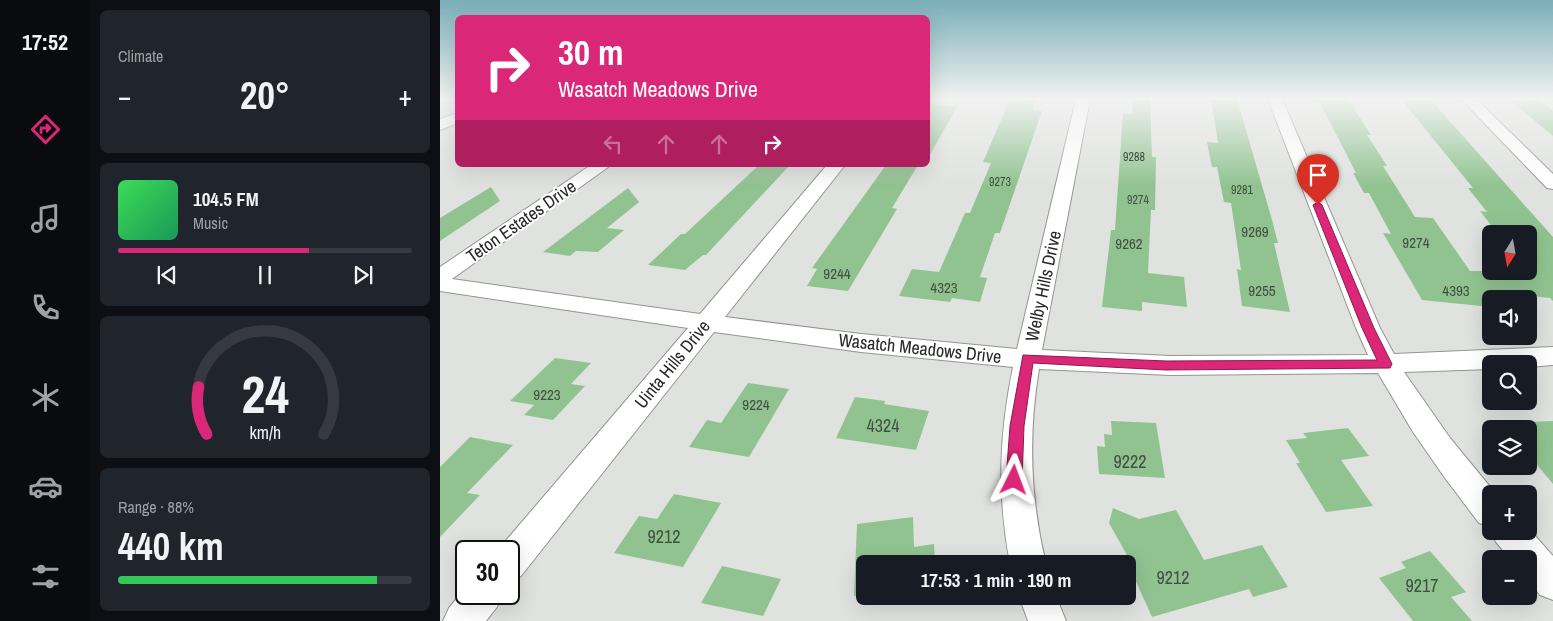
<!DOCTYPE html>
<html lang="en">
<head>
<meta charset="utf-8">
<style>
	body { margin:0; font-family:"Archivo Narrow",sans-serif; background:#20242c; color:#f1f3f6; height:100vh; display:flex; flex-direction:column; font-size:19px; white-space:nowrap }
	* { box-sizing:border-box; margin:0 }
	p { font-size:16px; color:#9ea1a6 }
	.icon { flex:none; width:28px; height:28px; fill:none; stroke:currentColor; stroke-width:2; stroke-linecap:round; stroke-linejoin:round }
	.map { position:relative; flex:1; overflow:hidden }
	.details { display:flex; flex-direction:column; gap:10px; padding:10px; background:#0d0f14; width:350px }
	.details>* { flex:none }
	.guide { position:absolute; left:15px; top:15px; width:475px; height:152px; border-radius:8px; box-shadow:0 5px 20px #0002; background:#db2777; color:#fff; overflow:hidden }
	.needle { width:32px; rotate:191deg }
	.tools { position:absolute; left:1042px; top:225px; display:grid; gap:10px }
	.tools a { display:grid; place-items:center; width:55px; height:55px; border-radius:8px; background:#171b24; box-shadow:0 5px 20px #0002; font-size:25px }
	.speed { position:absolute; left:15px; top:540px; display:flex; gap:10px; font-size:25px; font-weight:700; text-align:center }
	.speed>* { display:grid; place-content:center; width:65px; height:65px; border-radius:50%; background:#171b24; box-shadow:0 5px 20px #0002; line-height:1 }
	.speed .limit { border:2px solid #111; border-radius:8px; background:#fff; color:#111 }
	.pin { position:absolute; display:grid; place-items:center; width:42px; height:42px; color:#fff; margin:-51px -21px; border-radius:50% 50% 50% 0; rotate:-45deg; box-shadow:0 0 5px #0007 }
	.pin .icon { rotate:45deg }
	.me { position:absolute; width:55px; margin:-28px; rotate:3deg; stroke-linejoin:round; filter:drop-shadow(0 0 4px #0008) }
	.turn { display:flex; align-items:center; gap:18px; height:105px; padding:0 20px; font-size:22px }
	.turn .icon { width:65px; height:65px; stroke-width:2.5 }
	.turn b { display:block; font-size:35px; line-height:42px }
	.lanes { display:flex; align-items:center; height:48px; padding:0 20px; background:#0003; justify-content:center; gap:25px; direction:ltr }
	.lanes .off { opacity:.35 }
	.big { font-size:38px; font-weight:700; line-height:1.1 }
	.details .widget { flex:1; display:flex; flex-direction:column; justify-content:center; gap:8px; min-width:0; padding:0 18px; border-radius:8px; background:#20242c }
	.details .dial { align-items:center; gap:0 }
	.dial svg { height:130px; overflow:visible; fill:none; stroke:#363941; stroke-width:7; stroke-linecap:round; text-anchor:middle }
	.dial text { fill:#f1f3f6; stroke:none }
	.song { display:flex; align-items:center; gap:15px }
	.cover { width:60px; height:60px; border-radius:8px; background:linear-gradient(135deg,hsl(130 70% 55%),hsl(150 70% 35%)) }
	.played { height:5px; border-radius:2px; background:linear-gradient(90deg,#db2777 65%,#363941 65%) }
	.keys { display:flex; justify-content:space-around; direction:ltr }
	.heat { display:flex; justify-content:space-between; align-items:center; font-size:28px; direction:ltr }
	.charge { height:8px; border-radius:4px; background:linear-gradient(90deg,#34c759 88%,#363941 0) }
	.trip { position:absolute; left:416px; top:555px; width:280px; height:50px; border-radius:8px; background:#171b24; box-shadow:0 5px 20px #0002; font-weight:700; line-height:50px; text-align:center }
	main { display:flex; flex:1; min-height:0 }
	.tab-bar { display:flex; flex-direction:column; width:90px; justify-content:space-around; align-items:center; background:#090b0e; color:#9ea1a6 }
	.tab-bar .icon { width:35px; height:35px }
	.tab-bar .active { color:#db2777 }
	.tab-bar b { font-size:22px; color:#f1f3f6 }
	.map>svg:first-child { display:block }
	.building { fill:#91c391 }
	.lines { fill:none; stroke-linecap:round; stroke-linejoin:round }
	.street-casing { stroke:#929592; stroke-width:2 }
	.street { fill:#fff; fill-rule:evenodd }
	.route { fill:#db2777; stroke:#8e194d }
	.labels { text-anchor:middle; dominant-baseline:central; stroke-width:4; stroke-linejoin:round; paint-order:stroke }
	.far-number-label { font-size:12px; fill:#425042 }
	.number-label { font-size:15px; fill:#425042 }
	.street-label { font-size:18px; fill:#282928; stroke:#fff }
	.near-number-label { font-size:18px; fill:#425042 }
</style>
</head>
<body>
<main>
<nav class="tab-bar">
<b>17:52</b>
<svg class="icon active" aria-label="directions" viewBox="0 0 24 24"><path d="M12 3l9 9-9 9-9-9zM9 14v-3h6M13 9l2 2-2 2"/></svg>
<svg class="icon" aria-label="music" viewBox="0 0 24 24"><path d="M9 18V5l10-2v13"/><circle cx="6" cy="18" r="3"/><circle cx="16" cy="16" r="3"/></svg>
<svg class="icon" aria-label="phone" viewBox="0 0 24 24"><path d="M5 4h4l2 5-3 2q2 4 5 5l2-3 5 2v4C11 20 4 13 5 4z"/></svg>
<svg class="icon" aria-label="climate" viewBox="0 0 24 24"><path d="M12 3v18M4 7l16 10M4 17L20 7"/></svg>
<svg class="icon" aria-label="car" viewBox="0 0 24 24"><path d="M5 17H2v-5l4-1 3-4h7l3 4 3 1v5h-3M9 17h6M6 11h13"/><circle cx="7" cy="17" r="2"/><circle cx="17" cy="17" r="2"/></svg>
<svg class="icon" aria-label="filters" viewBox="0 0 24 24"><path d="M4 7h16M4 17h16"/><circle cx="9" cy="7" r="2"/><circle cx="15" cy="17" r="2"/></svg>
</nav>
<section class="details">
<div class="widget"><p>Climate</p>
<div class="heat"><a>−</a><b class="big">20°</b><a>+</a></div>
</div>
<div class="widget">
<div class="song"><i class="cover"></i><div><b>104.5 FM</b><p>Music</p></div></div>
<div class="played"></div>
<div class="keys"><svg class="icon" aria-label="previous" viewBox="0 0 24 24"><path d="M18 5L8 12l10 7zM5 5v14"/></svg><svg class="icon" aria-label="pause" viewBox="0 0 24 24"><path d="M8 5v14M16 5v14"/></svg><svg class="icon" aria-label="next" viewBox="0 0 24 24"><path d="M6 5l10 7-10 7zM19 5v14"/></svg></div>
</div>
<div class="widget dial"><svg viewBox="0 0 100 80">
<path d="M14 69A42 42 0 1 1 86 69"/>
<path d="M14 69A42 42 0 0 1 9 40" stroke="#db2777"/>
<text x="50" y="56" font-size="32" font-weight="700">24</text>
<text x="50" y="72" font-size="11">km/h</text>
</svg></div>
<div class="widget"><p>Range · 88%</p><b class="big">440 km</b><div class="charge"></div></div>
</section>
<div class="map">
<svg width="1113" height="621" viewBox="0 0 1113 621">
	<rect width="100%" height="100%" fill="#e0e2df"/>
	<path class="building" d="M570,99H595L592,110L602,111L560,233H555L540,277L547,278L540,302L512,298L510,302L459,296L472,269L499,272L525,213H530L551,163L543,162Z
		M693,99H710L712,157H716L715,210H711L708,273L744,277L747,307L702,302V311L662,307L671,230H675L683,113L692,114Z
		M771,99H797L832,220L838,243H834L850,312L802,306L797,269L801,270L791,203L784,202L777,167H772L767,142L778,143Z
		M878,99H908L931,135H927L947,166H943L975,217L993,218L1030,271H1089V234H1058L1040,211L1047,212L1028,188H1033L961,99H990L1113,237V301L1110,298L1057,292L1062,299H1051V307L982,300L943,233L951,234L929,193H924L913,173H916Z
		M1069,99H1099L1113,111V136Z
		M488,104L517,107L488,158Z
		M319,165H350L266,255H263L245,270L208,265L241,234H245Z
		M446,165H478L452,208L457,209L408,291L367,286L377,269L372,268Z
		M51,187L60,201L0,241V218Z
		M188,188L199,202L167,228L184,230L158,252L136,251L130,256L103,252Z
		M115,358L151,363L131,384L145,386L113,420L84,415L94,405L70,401Z
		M308,383L349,389L309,457L249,447L267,420L281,423Z
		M415,397L445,401L444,404L489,411L476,450L396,438Z
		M671,421L716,423L725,478L659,474L657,446L665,447L664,434L672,435Z
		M1113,421V484L1089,455V422Z
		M908,428L929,456L901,460L933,506L886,512L856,463H860L846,440L867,438L863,433Z
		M30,437L73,445L27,493L40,495L0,537V467Z
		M234,494L281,503L243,567L174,553L199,516L217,519Z
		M673,508L699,519L736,510L764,560L822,545L848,587L813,597L809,589L712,617L685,557H688L669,523Z
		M473,517L474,547L494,544L495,564H425V595L414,596L417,524Z
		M990,551L1026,592L1011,597L1032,621H973L939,578L966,568L961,562Z
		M282,566L341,579L323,616L261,603Z"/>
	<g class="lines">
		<defs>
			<path id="street" d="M636,99H650L602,350L730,356L928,355L916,328L828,99H842L940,328L954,354L1113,347V365L1089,367V364H1051V369L964,372L1010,438L1056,494H1051V527L1039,523L1005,478L973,432L938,373L730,375L599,369C588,435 590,498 606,564H570C557,495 559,435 573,367L421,352L274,332L81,576L69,581V551H57L248,328L0,291V267L151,165H171L12,279L260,314L387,165H405L285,317L421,334L577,349Z
				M1021,99H1036L1113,174V189L1107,188Z
				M18,113V123L0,130V119Z
				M1089,529L1113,556V600L1100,595L1089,581V559H1070L1056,542L1051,531H1089Z
				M26,587V594H62L57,607L46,621H3L9,608Z
				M579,596H616L626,621H588Z"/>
		</defs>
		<use href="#street" class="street-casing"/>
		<use href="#street" class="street"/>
	</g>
	<linearGradient id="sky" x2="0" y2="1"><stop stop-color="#79aeb9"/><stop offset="0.53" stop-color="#f1f2f1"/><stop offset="1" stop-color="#f1f2f1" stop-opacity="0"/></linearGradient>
	<rect width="1113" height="186" fill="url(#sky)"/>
	<path class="route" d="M878,202L882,205L934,328L952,364L950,368L726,370L593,363L584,426L582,480L579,484L574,486L569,484L566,480L570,426L583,355L726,361L937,360L922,328L873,205Z"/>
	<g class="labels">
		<g class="far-number-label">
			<text x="694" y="157">9288</text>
			<text x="560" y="182">9273</text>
			<text x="802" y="190">9281</text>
			<text x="698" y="200">9274</text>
		</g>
		<g class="number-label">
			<text x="815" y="231">9269</text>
			<text x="976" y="242">9274</text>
			<text x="689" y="243">9262</text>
			<text x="397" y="273">9244</text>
			<text x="504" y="287">4323</text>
			<text x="822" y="290">9255</text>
			<text x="1016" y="290">4393</text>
			<text x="107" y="394">9223</text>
			<text x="316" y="404">9224</text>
		</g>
		<g class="street-label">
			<text transform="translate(81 221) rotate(-35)">Teton Estates Drive</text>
			<text transform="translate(603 286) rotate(-78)">Welby Hills Drive</text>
			<text transform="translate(480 348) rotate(6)">Wasatch Meadows Drive</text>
			<text transform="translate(232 364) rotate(-51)">Uinta Hills Drive</text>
		</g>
		<g class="near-number-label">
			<text x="443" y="425">4324</text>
			<text x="690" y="461">9222</text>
			<text x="224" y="536">9212</text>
			<text x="733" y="577">9212</text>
			<text x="982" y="585">9217</text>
		</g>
	</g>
</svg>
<div class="tools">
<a><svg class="needle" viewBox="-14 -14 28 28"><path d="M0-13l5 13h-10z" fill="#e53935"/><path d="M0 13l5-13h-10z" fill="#9ea1a6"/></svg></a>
<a><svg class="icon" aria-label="sound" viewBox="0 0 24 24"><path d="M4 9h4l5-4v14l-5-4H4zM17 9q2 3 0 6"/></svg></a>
<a><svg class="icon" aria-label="search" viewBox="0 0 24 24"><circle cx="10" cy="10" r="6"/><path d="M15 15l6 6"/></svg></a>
<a><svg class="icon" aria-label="layers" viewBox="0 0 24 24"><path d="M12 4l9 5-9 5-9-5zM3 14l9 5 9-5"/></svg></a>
<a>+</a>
<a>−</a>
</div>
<div class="speed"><div class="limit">30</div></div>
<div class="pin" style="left:878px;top:205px;background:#d93025"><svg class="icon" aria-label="arrive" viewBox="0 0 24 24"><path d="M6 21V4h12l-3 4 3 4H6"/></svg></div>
<svg class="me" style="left:574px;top:480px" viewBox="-20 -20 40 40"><path d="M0-17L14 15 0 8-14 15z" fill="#db2777" stroke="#fff" stroke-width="4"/></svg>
<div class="trip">17:53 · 1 min · 190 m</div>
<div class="guide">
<div class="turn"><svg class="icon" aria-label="right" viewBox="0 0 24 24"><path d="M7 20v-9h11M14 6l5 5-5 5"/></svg><div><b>30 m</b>Wasatch Meadows Drive</div></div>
<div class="lanes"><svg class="icon off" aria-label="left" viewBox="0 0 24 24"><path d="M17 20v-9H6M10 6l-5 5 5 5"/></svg><svg class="icon off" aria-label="ahead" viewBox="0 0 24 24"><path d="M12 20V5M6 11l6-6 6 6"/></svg><svg class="icon off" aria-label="ahead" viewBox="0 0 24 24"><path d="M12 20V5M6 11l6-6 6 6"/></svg><svg class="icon" aria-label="right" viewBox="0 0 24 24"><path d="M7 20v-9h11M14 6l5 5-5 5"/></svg></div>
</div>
</div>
</main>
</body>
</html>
